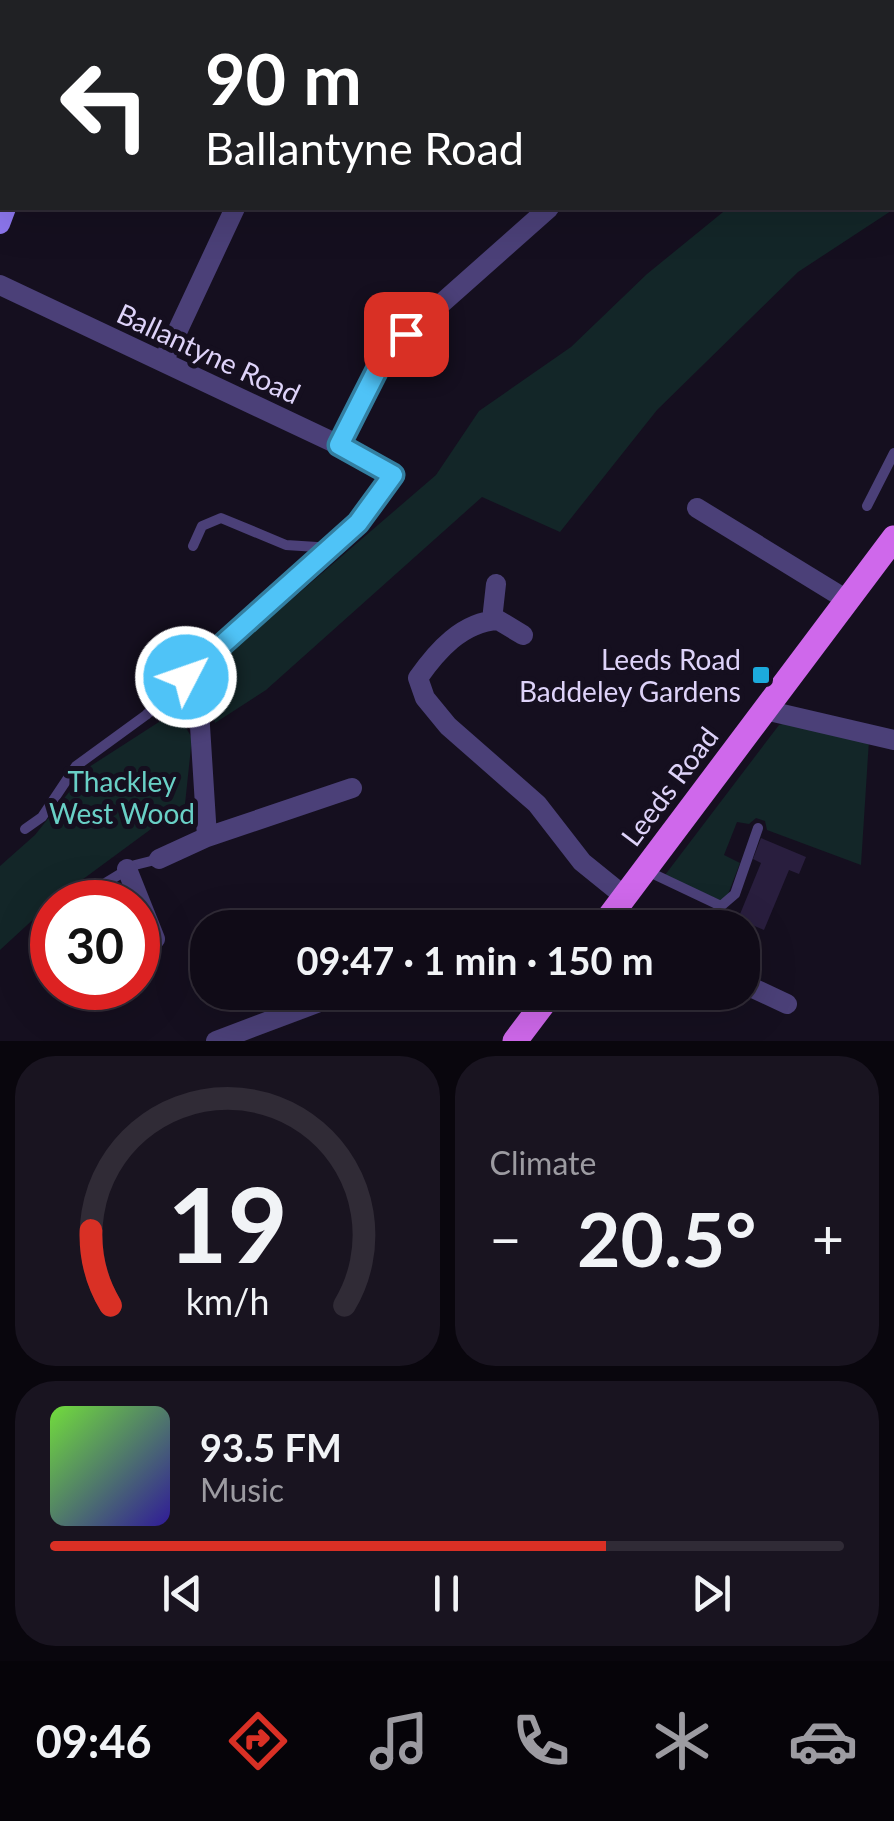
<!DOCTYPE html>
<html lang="en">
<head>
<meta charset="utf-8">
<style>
	body { margin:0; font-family:Lato,sans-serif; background:#191420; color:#f1f3f6; height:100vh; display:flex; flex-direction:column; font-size:38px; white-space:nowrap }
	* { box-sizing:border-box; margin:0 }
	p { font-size:32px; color:#9c9ba1 }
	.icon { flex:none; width:55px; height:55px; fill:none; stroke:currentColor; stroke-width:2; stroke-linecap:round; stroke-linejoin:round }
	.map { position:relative; height:1041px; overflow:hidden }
	.drawer { display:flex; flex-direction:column; gap:15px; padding:15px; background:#09060d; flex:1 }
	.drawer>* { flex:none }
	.top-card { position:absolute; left:0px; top:0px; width:895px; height:210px; box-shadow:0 10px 40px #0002,0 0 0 2px #302b36; background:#202124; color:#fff; overflow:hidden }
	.speed { position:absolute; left:30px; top:880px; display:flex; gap:20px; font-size:50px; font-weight:700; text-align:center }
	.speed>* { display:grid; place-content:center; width:130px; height:130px; border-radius:50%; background:#100b17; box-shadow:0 10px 40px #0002,0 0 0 2px #302b36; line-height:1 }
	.speed .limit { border:15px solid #d22; background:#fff; color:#111 }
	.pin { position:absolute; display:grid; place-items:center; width:85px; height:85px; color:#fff; margin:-42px; border-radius:20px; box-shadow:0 5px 15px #0006 }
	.me { position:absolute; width:110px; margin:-55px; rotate:49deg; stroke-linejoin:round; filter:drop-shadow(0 0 8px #0008) }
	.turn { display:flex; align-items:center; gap:35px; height:210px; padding:0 40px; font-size:45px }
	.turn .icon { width:130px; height:130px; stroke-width:2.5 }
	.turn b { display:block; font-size:70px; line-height:85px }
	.big { font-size:75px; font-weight:700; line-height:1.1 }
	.drawer .card { flex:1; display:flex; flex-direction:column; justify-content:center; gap:15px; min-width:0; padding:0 35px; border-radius:40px; background:#191420 }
	.drawer .dial { align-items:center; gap:0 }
	.dial svg { height:260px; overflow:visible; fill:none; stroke:#302b36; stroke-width:7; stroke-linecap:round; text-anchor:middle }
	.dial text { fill:#f1f3f6; stroke:none }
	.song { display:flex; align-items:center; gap:30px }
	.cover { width:120px; height:120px; border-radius:15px; background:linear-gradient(135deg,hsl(100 70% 55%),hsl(250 70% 35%)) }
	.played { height:10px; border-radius:5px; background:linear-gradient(90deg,#d93025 70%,#302b36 70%) }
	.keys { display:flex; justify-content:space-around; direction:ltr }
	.heat { display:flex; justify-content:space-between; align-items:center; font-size:55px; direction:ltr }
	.drawer .tiles { flex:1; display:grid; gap:15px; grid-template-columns:1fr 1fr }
	.card:last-child { grid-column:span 2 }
	.trip { position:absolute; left:190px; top:910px; width:570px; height:100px; border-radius:40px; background:#100b17; box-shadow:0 10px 40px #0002,0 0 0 2px #302b36; font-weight:700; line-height:100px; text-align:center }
	.tabs { display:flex; height:160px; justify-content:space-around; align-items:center; background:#060409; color:#9c9ba1 }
	.tabs .icon { width:70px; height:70px }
	.tabs .selected { color:#d93025 }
	.tabs b { font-size:45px; color:#f1f3f6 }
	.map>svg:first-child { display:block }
	.green { fill:#132628 }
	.building { fill:#291e3e }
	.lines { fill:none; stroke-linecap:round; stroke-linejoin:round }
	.lane { stroke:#4b4078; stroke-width:10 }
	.street { stroke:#4b4078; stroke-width:20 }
	.secondary { stroke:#8c76ed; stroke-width:20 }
	.primary { stroke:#cf68eb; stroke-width:25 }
	.route-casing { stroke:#337fa1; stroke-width:25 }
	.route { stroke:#4fc3f7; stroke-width:18 }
	.poi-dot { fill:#1caadc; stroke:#150f1f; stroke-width:4 }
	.labels { text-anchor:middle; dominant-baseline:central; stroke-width:10; stroke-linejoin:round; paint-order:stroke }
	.street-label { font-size:28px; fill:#ded3f9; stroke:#150f1f }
	.poi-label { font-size:28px; fill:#ded3f9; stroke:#150f1f; text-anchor:end }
	.park-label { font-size:28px; fill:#69d0c6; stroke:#150f1f }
</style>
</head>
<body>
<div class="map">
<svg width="894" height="1041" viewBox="0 0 894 1041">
	<rect width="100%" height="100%" fill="#150f1f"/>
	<path class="green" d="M894,74V209L798,272L657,410L560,532L482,497L266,690L215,723L207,691L212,668L436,475L479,411L571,347L647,274L728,208H892Z
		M176,711L192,738L185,804L52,902L0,950V866L35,835L89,767Z
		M792,721L869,740L861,865L767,830L765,821L756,818L749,824L737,822L724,855L740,863L727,897L721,901L665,875L779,725Z"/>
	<path class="building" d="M761,838L806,857L799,874L789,870L764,930L738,919L761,863L753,859Z"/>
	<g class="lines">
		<path class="lane" d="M867,506L894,453
			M193,546L202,526L221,518L286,545L317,547L324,553
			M25,829L42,817L76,766L146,715L185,678
			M645,870L721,906L735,894L758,828
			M74,902L135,865L159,859
			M39,931L52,920"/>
		<path class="street" d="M0,113L2,115
			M0,285L339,445L393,475L358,523L186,677L199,710L207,837
			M163,362L235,208
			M339,445L377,369L407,334L549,208
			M697,508L847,600
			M492,620L496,584
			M523,635L498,620C462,622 437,651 418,678L425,698L448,726L537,804L582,862L624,896
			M158,658L186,677
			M765,710L894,740
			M159,859L207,837L352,788
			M127,869L155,939
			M742,983L787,1004
			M672,992L692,997L709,992
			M216,1041L346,992"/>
		<path class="secondary" d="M106,2L108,0
			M0,224L6,208"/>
		<path class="primary" d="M601,928L894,538
			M515,1041L552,992"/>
	</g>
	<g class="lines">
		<defs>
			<path id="route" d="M186,677L358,523L393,475L339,445L377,370L406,334"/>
		</defs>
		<use href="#route" class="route-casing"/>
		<use href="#route" class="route"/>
	</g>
	<rect class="poi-dot" x="751" y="665" width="20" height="20" rx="5"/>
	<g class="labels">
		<g class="street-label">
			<text transform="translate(209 353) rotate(25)">Ballantyne Road</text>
			<text transform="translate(669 786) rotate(-53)">Leeds Road</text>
		</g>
		<g class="poi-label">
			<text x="741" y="659">Leeds Road<tspan x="741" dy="32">Baddeley Gardens</tspan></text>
		</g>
		<g class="park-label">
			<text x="122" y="781">Thackley<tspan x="122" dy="32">West Wood</tspan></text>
		</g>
	</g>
</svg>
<div class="speed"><div class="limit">30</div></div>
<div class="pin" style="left:406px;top:334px;background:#d93025"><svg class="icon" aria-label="arrive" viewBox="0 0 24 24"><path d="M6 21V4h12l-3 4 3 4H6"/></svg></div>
<svg class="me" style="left:186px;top:677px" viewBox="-20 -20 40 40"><circle r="17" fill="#4fc3f7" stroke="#fff" stroke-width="3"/><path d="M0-11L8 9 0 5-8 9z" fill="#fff"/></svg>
<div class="trip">09:47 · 1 min · 150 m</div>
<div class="top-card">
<div class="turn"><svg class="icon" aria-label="left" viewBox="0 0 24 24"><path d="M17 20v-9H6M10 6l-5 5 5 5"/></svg><div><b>90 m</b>Ballantyne Road</div></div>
</div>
</div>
<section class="drawer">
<div class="tiles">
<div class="card dial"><svg viewBox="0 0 100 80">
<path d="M14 69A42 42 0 1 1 86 69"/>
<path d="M14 69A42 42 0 0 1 8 46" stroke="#d93025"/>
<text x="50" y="56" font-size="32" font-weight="700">19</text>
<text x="50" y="72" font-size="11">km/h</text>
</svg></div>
<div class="card"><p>Climate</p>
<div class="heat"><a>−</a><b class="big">20.5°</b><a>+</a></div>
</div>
<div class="card">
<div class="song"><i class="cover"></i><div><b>93.5 FM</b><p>Music</p></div></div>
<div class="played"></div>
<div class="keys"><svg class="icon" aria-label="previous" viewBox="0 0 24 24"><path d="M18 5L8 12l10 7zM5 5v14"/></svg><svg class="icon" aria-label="pause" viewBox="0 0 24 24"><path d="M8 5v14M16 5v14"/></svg><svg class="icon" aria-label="next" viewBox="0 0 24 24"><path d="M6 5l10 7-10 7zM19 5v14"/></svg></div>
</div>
</div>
</section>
<nav class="tabs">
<b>09:46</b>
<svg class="icon selected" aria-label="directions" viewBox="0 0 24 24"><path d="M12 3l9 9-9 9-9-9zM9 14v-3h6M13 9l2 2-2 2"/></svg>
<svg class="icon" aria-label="music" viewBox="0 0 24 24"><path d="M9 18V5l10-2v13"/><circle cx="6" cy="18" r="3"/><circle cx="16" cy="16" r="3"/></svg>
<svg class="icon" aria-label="phone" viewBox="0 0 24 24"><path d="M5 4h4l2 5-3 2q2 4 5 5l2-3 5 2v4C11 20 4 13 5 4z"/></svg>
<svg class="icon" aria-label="climate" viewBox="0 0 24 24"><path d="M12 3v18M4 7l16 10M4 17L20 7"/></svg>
<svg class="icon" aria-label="car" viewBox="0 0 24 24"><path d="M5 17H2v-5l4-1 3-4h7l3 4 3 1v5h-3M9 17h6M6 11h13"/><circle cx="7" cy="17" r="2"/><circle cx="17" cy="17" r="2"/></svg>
</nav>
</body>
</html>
